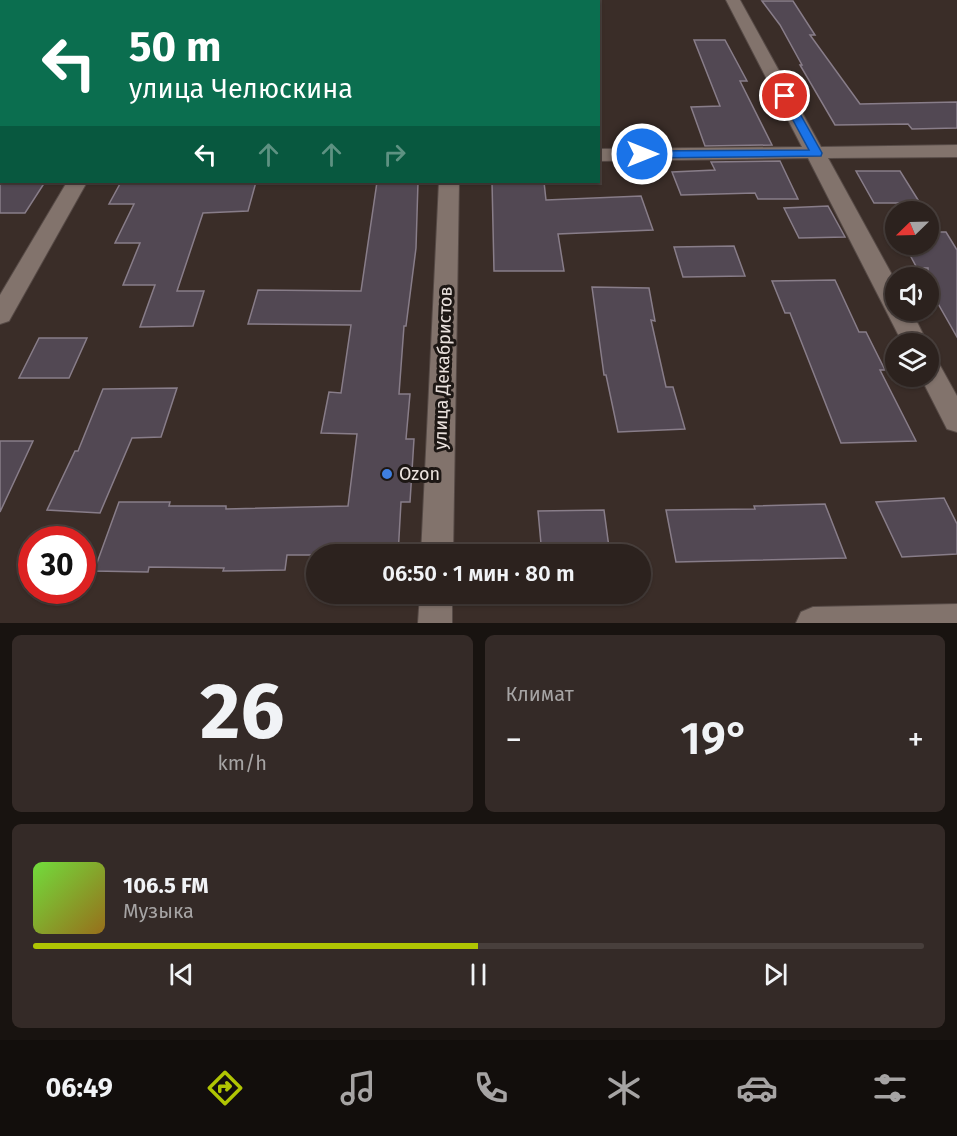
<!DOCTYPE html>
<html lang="ru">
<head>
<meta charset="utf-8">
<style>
	body { margin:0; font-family:"Fira Sans",sans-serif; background:#342a27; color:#f1f3f6; height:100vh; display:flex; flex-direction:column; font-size:22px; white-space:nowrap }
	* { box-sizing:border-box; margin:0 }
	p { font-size:20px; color:#a6a4a4 }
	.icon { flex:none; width:33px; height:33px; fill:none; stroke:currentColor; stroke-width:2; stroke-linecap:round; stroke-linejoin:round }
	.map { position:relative; height:623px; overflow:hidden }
	.details { display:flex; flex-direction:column; gap:12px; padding:12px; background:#181310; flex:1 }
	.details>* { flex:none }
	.banner { position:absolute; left:0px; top:0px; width:600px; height:183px; box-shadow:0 2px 4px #0004,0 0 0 2px #483f3c; background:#0b6e4f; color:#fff; overflow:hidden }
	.needle { width:39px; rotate:247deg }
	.tools { position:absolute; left:885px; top:201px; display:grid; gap:12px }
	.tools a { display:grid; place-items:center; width:54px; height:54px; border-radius:50%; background:#2c221e; box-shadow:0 2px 4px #0004,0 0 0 2px #483f3c; font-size:30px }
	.speed { position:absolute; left:18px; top:526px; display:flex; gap:12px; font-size:30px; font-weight:700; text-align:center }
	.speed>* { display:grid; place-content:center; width:78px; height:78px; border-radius:50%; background:#2c221e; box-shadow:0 2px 4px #0004,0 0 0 2px #483f3c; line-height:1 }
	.speed .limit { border:9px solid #d22; background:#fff; color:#111 }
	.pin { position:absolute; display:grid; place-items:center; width:51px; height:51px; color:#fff; margin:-26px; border:3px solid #fff; border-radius:50%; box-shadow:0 2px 6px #0007 }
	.me { position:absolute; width:66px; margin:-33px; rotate:90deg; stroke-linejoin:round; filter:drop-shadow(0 0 4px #0008) }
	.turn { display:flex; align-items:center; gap:21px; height:126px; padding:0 30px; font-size:27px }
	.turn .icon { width:78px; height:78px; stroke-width:2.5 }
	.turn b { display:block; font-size:42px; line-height:51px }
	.lanes { display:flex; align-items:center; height:57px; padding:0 30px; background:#0003; justify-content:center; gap:30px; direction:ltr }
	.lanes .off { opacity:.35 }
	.big { font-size:45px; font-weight:600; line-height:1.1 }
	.details .tile { flex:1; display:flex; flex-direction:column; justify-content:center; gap:9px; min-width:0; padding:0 21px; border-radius:9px; background:#342a27 }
	.details .dial { align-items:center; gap:0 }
	.dial b { font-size:78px; line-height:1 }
	.song { display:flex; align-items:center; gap:18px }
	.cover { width:72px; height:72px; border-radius:9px; background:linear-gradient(135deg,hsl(100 70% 55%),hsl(40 70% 35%)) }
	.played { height:6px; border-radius:3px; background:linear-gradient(90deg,#b0c503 50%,#483f3c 50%) }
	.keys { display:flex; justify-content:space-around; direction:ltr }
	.heat { display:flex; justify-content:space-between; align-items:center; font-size:33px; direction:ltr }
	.details .tiles { flex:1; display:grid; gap:12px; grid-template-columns:1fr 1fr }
	.tile:last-child { grid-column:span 2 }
	.trip { position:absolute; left:306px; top:544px; width:345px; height:60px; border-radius:30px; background:#2c221e; box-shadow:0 2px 4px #0004,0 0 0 2px #483f3c; font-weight:600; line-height:60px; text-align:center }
	.tab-bar { display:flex; height:96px; justify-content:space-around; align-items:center; background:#120e0c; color:#a6a4a4 }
	.tab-bar .icon { width:42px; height:42px }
	.tab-bar .on { color:#b0c503 }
	.tab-bar b { font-size:27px; color:#f1f3f6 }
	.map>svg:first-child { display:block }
	.building { fill:#524853; stroke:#887d89; stroke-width:1.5 }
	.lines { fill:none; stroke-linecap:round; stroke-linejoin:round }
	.street-casing { stroke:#564a46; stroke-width:2 }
	.street { fill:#82736c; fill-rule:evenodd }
	.route { fill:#1a73e8; stroke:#114b97; stroke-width:1.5 }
	.shop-dot { fill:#3f7fe0; stroke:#1d1714; stroke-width:2 }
	.labels { text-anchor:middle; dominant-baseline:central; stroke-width:6; stroke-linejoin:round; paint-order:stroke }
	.street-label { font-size:18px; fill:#ebe2de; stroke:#1d1714 }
	.poi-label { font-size:18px; fill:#ebe2de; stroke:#1d1714; text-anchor:start }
</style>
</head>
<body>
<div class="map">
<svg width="957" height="623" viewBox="0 0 957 623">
	<rect width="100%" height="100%" fill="#3a2d28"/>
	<path class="building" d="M762,1H793L815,35H810L860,104L957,102V128L912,129L908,124L835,125L800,65H802L780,25Z
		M694,40H725L747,81H740L772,145L705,146L691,107L720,106Z
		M780,161L798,199H758L755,193L681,195L672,172L715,170L711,162Z
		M856,171H900L920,203H874Z
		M0,182H45L25,213H0Z
		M121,182H256L248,211L203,213L177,291H204L193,326L140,327L155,285H123L140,243H115L134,204H109Z
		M377,182H418L416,248L406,326H404L399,394H410L406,439H414L410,502H401L398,555H287L285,570L223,571L224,568L149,567L148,572L94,571L119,502H170L169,506H226V509L348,506L357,434L321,433L329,392L341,393L351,325L248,324L258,290L361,291Z
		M492,182H544L546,200L641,196L653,230L558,234L564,271H494Z
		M828,206L845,237L799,238L784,208Z
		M928,232H946L957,250V337L928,286V268H917L904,244H928Z
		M734,246L745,276L683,277L674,247Z
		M835,280L859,332H866L885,370H880L916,441L841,443L790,313H785L772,281Z
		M592,287L649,288L655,321L651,320L666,387H673L685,429L618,432L606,375H604Z
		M39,338H87L69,378H19Z
		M177,388L161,437L132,438L100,513L47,510L75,451H78L103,389Z
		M0,441H33L0,512Z
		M944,498L957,524V554L902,557L876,502Z
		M825,504L846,558L676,562L666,510L755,509L754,506Z
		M604,510L610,555H542L538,511Z"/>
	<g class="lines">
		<defs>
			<path id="street" d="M168,0H182V2H168Z
				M442,0H456V2H442Z
				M726,0H740L821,147L957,145V157L828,158L896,282V310H911L928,344H903L808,158L598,161V149L802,147Z
				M0,155H2V167H0Z
				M67,182H87L9,321L0,324V295Z
				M439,182H459L453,555H421Z
				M928,357L937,360L957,396V432L947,429L920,376H928Z
				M420,594H452V623H418Z
				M957,604V623H796L801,612L813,607Z"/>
		</defs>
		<use href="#street" class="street-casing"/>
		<use href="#street" class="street"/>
	</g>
	<path class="route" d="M785,93L790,96L822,153L821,156L642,158L637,154L642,151L809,150L780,96Z"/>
	<circle class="shop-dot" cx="387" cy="474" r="6"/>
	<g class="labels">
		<g class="street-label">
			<text transform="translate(443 368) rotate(-88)">улица Декабристов</text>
		</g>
		<g class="poi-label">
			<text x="399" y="474">Ozon</text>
		</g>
	</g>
</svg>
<div class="tools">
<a><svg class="needle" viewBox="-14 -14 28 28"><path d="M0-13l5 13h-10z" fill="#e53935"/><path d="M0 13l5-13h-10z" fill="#a6a4a4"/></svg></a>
<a><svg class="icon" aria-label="sound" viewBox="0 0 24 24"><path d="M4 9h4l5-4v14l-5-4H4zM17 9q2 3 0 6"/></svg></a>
<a><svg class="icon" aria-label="layers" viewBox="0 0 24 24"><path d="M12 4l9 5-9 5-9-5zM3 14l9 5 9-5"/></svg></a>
</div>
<div class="speed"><div class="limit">30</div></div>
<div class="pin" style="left:785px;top:96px;background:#d93025"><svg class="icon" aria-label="arrive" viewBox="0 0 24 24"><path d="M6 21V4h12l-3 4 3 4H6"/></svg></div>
<svg class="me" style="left:642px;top:154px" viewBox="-20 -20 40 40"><circle r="17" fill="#1a73e8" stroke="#fff" stroke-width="3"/><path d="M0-11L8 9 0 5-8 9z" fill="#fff"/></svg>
<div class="trip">06:50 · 1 мин · 80 m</div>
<div class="banner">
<div class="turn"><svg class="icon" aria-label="left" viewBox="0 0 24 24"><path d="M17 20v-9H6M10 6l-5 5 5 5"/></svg><div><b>50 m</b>улица Челюскина</div></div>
<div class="lanes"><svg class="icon" aria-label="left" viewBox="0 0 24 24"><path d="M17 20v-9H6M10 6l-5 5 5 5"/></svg><svg class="icon off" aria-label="ahead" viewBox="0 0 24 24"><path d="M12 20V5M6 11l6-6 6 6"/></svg><svg class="icon off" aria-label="ahead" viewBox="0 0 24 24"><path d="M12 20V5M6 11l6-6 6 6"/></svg><svg class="icon off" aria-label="right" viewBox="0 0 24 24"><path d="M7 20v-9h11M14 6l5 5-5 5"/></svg></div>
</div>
</div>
<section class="details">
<div class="tiles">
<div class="tile dial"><b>26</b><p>km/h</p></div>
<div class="tile"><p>Климат</p>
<div class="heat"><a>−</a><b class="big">19°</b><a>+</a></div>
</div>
<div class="tile">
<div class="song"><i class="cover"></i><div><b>106.5 FM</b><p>Музыка</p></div></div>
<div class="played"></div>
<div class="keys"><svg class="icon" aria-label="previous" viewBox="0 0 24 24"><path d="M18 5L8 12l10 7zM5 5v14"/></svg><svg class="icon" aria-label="pause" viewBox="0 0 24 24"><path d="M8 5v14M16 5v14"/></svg><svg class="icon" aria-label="next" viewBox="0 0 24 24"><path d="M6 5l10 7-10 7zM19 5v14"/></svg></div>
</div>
</div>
</section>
<nav class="tab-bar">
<b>06:49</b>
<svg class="icon on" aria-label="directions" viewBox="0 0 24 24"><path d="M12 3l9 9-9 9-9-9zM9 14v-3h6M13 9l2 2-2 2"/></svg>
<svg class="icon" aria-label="music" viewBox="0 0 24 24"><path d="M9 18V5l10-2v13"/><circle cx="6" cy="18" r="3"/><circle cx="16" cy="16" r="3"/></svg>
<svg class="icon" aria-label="phone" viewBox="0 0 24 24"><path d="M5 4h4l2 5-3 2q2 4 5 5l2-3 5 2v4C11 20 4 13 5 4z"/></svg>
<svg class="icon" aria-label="climate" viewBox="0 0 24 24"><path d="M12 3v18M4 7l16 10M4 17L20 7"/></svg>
<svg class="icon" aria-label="car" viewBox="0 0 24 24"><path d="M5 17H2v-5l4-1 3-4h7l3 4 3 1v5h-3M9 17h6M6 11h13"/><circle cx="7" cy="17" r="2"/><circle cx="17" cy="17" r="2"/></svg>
<svg class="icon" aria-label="filters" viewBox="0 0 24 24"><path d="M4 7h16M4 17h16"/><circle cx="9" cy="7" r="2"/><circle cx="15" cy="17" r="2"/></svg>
</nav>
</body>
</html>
